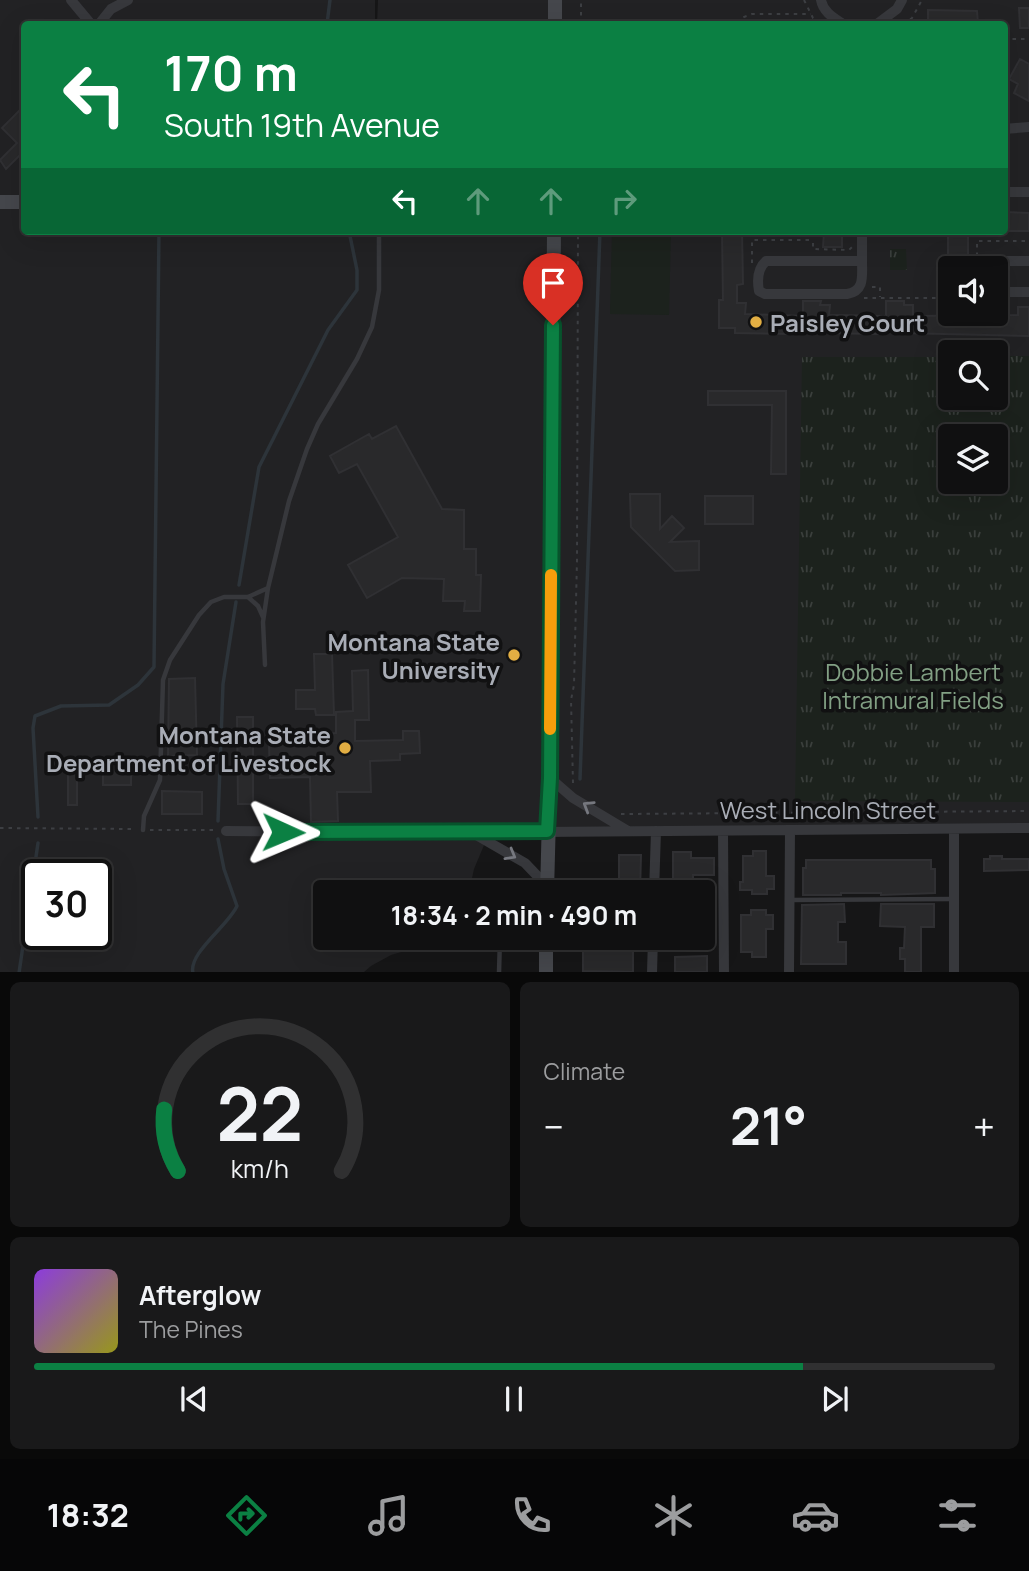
<!DOCTYPE html>
<html lang="en">
<head>
<meta charset="utf-8">
<style>
	body { margin:0; font-family:Manrope,sans-serif; background:#19191a; color:#f1f3f6; height:100vh; display:flex; flex-direction:column; font-size:26px; white-space:nowrap }
	* { box-sizing:border-box; margin:0 }
	p { font-size:23px; color:#9c9d9f }
	.icon { flex:none; width:38px; height:38px; fill:none; stroke:currentColor; stroke-width:2; stroke-linecap:round; stroke-linejoin:round }
	.map { position:relative; height:972px; overflow:hidden }
	.details { display:flex; flex-direction:column; gap:10px; padding:10px; background:#090909; flex:1 }
	.details>* { flex:none }
	.top-card { position:absolute; left:21px; top:21px; width:987px; height:214px; border-radius:7px; box-shadow:0 7px 28px #0002,0 0 0 2px #303031; background:#0b8043; color:#fff; overflow:hidden }
	.fabs { position:absolute; left:938px; top:256px; display:grid; gap:14px }
	.fabs a { display:grid; place-items:center; width:70px; height:70px; border-radius:7px; background:#101011; box-shadow:0 7px 28px #0002,0 0 0 2px #303031; font-size:35px }
	.speed { position:absolute; left:21px; top:859px; display:flex; gap:14px; font-size:35px; font-weight:700; text-align:center }
	.speed>* { display:grid; place-content:center; width:91px; height:91px; border-radius:50%; background:#101011; box-shadow:0 7px 28px #0002,0 0 0 2px #303031; line-height:1 }
	.speed .limit { border:4px solid #111; border-radius:10px; background:#fff; color:#111 }
	.pin { position:absolute; display:grid; place-items:center; width:60px; height:60px; color:#fff; margin:-72px -30px; border-radius:50% 50% 50% 0; rotate:-45deg; box-shadow:0 0 7px #0007 }
	.pin .icon { rotate:45deg }
	.me { position:absolute; width:77px; margin:-38px; rotate:91deg; stroke-linejoin:round; filter:drop-shadow(0 0 5px #0008) }
	.turn { display:flex; align-items:center; gap:24px; height:147px; padding:0 28px; font-size:32px }
	.turn .icon { width:91px; height:91px; stroke-width:2.5 }
	.turn b { display:block; font-size:49px; line-height:60px }
	.lanes { display:flex; align-items:center; height:66px; padding:0 28px; background:#0003; justify-content:center; gap:35px; direction:ltr }
	.lanes .off { opacity:.35 }
	.big { font-size:52px; font-weight:700; line-height:1.1 }
	.details .tile { flex:1; display:flex; flex-direction:column; justify-content:center; gap:10px; min-width:0; padding:0 24px; border-radius:10px; background:#19191a }
	.details .dial { align-items:center; gap:0 }
	.dial svg { height:182px; overflow:visible; fill:none; stroke:#303031; stroke-width:7; stroke-linecap:round; text-anchor:middle }
	.dial text { fill:#f1f3f6; stroke:none }
	.song { display:flex; align-items:center; gap:21px }
	.cover { width:84px; height:84px; border-radius:10px; background:linear-gradient(135deg,hsl(270 70% 55%),hsl(60 70% 35%)) }
	.played { height:7px; border-radius:4px; background:linear-gradient(90deg,#0b8043 80%,#303031 80%) }
	.keys { display:flex; justify-content:space-around; direction:ltr }
	.heat { display:flex; justify-content:space-between; align-items:center; font-size:38px; direction:ltr }
	.details .tiles { flex:1; display:grid; gap:10px; grid-template-columns:1fr 1fr }
	.tile:last-child { grid-column:span 2 }
	.trip { position:absolute; left:313px; top:880px; width:402px; height:70px; border-radius:7px; background:#101011; box-shadow:0 7px 28px #0002,0 0 0 2px #303031; font-weight:700; line-height:70px; text-align:center }
	.dock { display:flex; height:112px; justify-content:space-around; align-items:center; background:#060607; color:#9c9d9f }
	.dock .icon { width:49px; height:49px }
	.dock .active { color:#0b8043 }
	.dock b { font-size:32px; color:#f1f3f6 }
	.map>svg:first-child { display:block }
	.built { fill:#222224; fill-rule:evenodd }
	.green { fill:#1c221d }
	.park { fill:url(#park-tufts); fill-rule:evenodd }
	.lines { fill:none; stroke-linecap:round; stroke-linejoin:round }
	.stream { stroke:#2d343a; stroke-width:3.5 }
	.building { fill:#29292b; stroke:#303033; stroke-width:2 }
	.path { stroke:#3d3f43; stroke-width:2; stroke-dasharray:3.5 5; stroke-linecap:butt }
	.lane { stroke:#37383c; stroke-width:4.5 }
	.street { stroke:#37383c; stroke-width:10 }
	.secondary { stroke:#45474c; stroke-width:14 }
	.oneway { stroke:#76787f }
	.route-casing { stroke:#07532c; stroke-width:18 }
	.route { stroke:#0b8043; stroke-width:12 }
	.slow { stroke:#f59e0b; stroke-width:12 }
	.poi-dot { fill:#e2ae43; stroke:#111112; stroke-width:2.5 }
	.labels { text-anchor:middle; dominant-baseline:central; stroke-width:7; stroke-linejoin:round; paint-order:stroke }
	.poi-label { font-size:24px; font-weight:bold; fill:#a9adb6; stroke:#111112; text-anchor:end }
	.park-label { font-size:24px; fill:#82a084; stroke:#111112 }
	.street-label { font-size:24px; fill:#a9adb6; stroke:#111112 }
</style>
</head>
<body>
<div class="map">
<svg width="1029" height="973" viewBox="0 0 1029 973">
	<defs>
		<pattern id="park-tufts" width="24" height="20" patternUnits="userSpaceOnUse" patternTransform="scale(1.75)"><rect width="24" height="20" fill="#1c221d"/><path d="M3 7l-1-3M5 7V3M7 7l1-3M15 17l-1-3M17 17v-4M19 17l1-3" fill="none" stroke="#3a3f3c"/></pattern>
	</defs>
	<rect width="100%" height="100%" fill="#161617"/>
	<path class="built" d="M0,0H375V24H24V200H0Z
		M378,0H1029V828L490,831L474,869L469,892H326V938H425L412,949L391,955L371,966L364,972H0V205H24V231H1004V24H377ZM950,268H996V313H950ZM950,352H996V397H950ZM950,436H996V481H950ZM37,875H96V934H37Z"/>
	<path class="green" d="M612,231H671L669,315L610,314Z"/>
	<path class="park" d="M890,249H906L907,270H890Z
		M996,356H1029V802L795,801L802,357H950V397H996ZM950,436H996V481H950Z"/>
	<g class="lines">
		<path class="stream" d="M327,24L330,0
			M239,585L259,467L328,330L357,290V270L349,231
			M580,779L600,231
			M38,817L33,728L35,716L61,706L109,705L138,685L154,667L159,231
			M218,821L223,684L236,602
			M19,973L38,843
			M193,973C188,953 228,926 237,906L224,869L218,839"/>
	</g>
	<path class="building" d="M1019,8H1029V28H1020Z
		M928,10L977,11L978,24H928Z
		M1020,59L1029,64V101L1014,93L1018,84L1009,79Z
		M24,106V151L6,169L0,160L17,143L2,128Z
		M1004,212L1029,213V231H1004Z
		M722,231H742L743,284L737,285V303H746L745,314L803,316V301H821L820,305H830L829,315L886,316V301H904V305H913V316L1018,315V307H1029V336L903,333V328H879V334L821,333V328L793,327V334L735,333V328H719V300H723Z
		M824,231H842V247H823Z
		M948,231H968V268H948Z
		M708,391H786V474H771L772,405H708Z
		M396,426L442,509L464,510V549H476V575H481L480,611H464L465,601H443L444,579L402,578L367,598L348,565L398,537L357,464L339,473L330,456L369,434L372,439Z
		M630,494H660V529L672,516L684,528L670,542L699,541V570L675,571L631,527Z
		M705,496H753V524H705Z
		M314,654H332L334,715H316L315,709H296V690H315Z
		M368,670L369,720H355V741L403,740V731H419L420,753L400,754V760L370,761L371,792H337L338,821L311,822L310,777L270,778L269,744L309,743V734L336,733V712L353,711L352,671Z
		M195,678L197,755L168,756L169,679Z
		M237,717H253V804H238Z
		M68,758H77V805H68Z
		M103,761H131V785H103Z
		M162,791L202,792V814H162Z
		M753,851H766V876H774V889H767V894H752V890H740V882H743V856H753Z
		M673,852H691V858H714V875H693V882H673Z
		M619,855H641L640,892H619Z
		M990,856H1002V859H1029V870L984,871V859H990Z
		M806,860H931V869H935V893L881,895V893H841V895H803V868H806Z
		M844,904L845,922H838V942H846V964H801L802,905Z
		M881,904H934V927H921V972H905V959H900V948H904L905,927L880,926Z
		M751,910H766V915H773V929H766V957H752V952H741V915H751Z
		M583,950H633V972L583,971Z
		M707,956V972H675V957Z"/>
	<g class="lines">
		<path class="path" d="M804,0L813,18L822,24
			M581,24V0
			M738,24L744,17L752,14H811
			M903,24L912,18L922,0
			M1004,39H1029
			M977,256V241H1029
			M752,263V240H809L813,243V249L849,250L852,247
			M872,287H880V297
			M864,298H950
			M573,783L571,700L574,685L577,560L578,231
			M621,814L1029,811
			M0,828L134,829
			M150,830H215"/>
		<path class="lane" d="M248,597L258,606L263,617
			M265,665L263,622L268,588L289,501L307,449L318,424L357,359L372,327L379,290V231
			M143,830L144,816L160,780L163,680L170,660L199,615L211,602L224,597H248L268,588
			M790,900L953,899
			M499,973L500,938"/>
		<path class="street" d="M71,0L91,24
			M821,0C823,12 834,18 843,24
			M99,24L111,9L128,0
			M877,24L897,9L902,0
			M1004,129L1029,127
			M1004,192H1029
			M862,231V261
			M766,261H862C862,276 865,291 847,294H765L759,291C757,280 757,269 766,261Z
			M986,268V261H1029
			M996,292H1029
			M550,778L573,798L628,831
			M954,829V973
			M226,831L414,833L1029,828
			M723,831L724,973
			M471,832L525,863L547,886
			M654,892L656,831
			M652,973L653,938
			M789,973L790,830"/>
		<path class="secondary" d="M555,24V0
			M0,202H24
			M547,892L550,778L554,231
			M546,973V938"/>
	</g>
	<defs><path id="oneway-chevron" d="M-2-3.5L2.5 0L-2 3.5" fill="none" stroke-width="1.6" stroke-linecap="round" stroke-linejoin="round" transform="scale(1.75)"/></defs>
	<g class="oneway">
		<use href="#oneway-chevron" transform="translate(588 806) rotate(-148)"/>
		<use href="#oneway-chevron" transform="translate(511 855) rotate(30)"/>
	</g>
	<g class="lines">
		<defs>
			<path id="route" d="M283,832L547,831L550,778L553,325"/>
		</defs>
		<use href="#route" class="route-casing"/>
		<use href="#route" class="route"/>
		<path class="slow" d="M550,729L551,575"/>
	</g>
	<g class="poi-dot">
		<circle cx="756" cy="322" r="7"/>
		<circle cx="514" cy="655" r="7"/>
		<circle cx="345" cy="748" r="7"/>
	</g>
	<g class="labels">
		<g class="poi-label">
			<text x="770" y="322" text-anchor="start">Paisley Court</text>
			<text x="500" y="641">Montana State<tspan x="500" dy="28">University</tspan></text>
			<text x="331" y="734">Montana State<tspan x="331" dy="28">Department of Livestock</tspan></text>
		</g>
		<g class="park-label">
			<text x="913" y="671">Dobbie Lambert<tspan x="913" dy="28">Intramural Fields</tspan></text>
		</g>
		<g class="street-label">
			<text x="828" y="809">West Lincoln Street</text>
		</g>
	</g>
</svg>
<div class="fabs">
<a><svg class="icon" aria-label="sound" viewBox="0 0 24 24"><path d="M4 9h4l5-4v14l-5-4H4zM17 9q2 3 0 6"/></svg></a>
<a><svg class="icon" aria-label="search" viewBox="0 0 24 24"><circle cx="10" cy="10" r="6"/><path d="M15 15l6 6"/></svg></a>
<a><svg class="icon" aria-label="layers" viewBox="0 0 24 24"><path d="M12 4l9 5-9 5-9-5zM3 14l9 5 9-5"/></svg></a>
</div>
<div class="speed"><div class="limit">30</div></div>
<div class="pin" style="left:553px;top:325px;background:#d93025"><svg class="icon" aria-label="arrive" viewBox="0 0 24 24"><path d="M6 21V4h12l-3 4 3 4H6"/></svg></div>
<svg class="me" style="left:283px;top:832px" viewBox="-20 -20 40 40"><path d="M0-17L14 15 0 8-14 15z" fill="#0b8043" stroke="#fff" stroke-width="4"/></svg>
<div class="trip">18:34 · 2 min · 490 m</div>
<div class="top-card">
<div class="turn"><svg class="icon" aria-label="left" viewBox="0 0 24 24"><path d="M17 20v-9H6M10 6l-5 5 5 5"/></svg><div><b>170 m</b>South 19th Avenue</div></div>
<div class="lanes"><svg class="icon" aria-label="left" viewBox="0 0 24 24"><path d="M17 20v-9H6M10 6l-5 5 5 5"/></svg><svg class="icon off" aria-label="ahead" viewBox="0 0 24 24"><path d="M12 20V5M6 11l6-6 6 6"/></svg><svg class="icon off" aria-label="ahead" viewBox="0 0 24 24"><path d="M12 20V5M6 11l6-6 6 6"/></svg><svg class="icon off" aria-label="right" viewBox="0 0 24 24"><path d="M7 20v-9h11M14 6l5 5-5 5"/></svg></div>
</div>
</div>
<section class="details">
<div class="tiles">
<div class="tile dial"><svg viewBox="0 0 100 80">
<path d="M14 69A42 42 0 1 1 86 69"/>
<path d="M14 69A42 42 0 0 1 8 42" stroke="#0b8043"/>
<text x="50" y="56" font-size="32" font-weight="700">22</text>
<text x="50" y="72" font-size="11">km/h</text>
</svg></div>
<div class="tile"><p>Climate</p>
<div class="heat"><a>−</a><b class="big">21°</b><a>+</a></div>
</div>
<div class="tile">
<div class="song"><i class="cover"></i><div><b>Afterglow</b><p>The Pines</p></div></div>
<div class="played"></div>
<div class="keys"><svg class="icon" aria-label="previous" viewBox="0 0 24 24"><path d="M18 5L8 12l10 7zM5 5v14"/></svg><svg class="icon" aria-label="pause" viewBox="0 0 24 24"><path d="M8 5v14M16 5v14"/></svg><svg class="icon" aria-label="next" viewBox="0 0 24 24"><path d="M6 5l10 7-10 7zM19 5v14"/></svg></div>
</div>
</div>
</section>
<nav class="dock">
<b>18:32</b>
<svg class="icon active" aria-label="directions" viewBox="0 0 24 24"><path d="M12 3l9 9-9 9-9-9zM9 14v-3h6M13 9l2 2-2 2"/></svg>
<svg class="icon" aria-label="music" viewBox="0 0 24 24"><path d="M9 18V5l10-2v13"/><circle cx="6" cy="18" r="3"/><circle cx="16" cy="16" r="3"/></svg>
<svg class="icon" aria-label="phone" viewBox="0 0 24 24"><path d="M5 4h4l2 5-3 2q2 4 5 5l2-3 5 2v4C11 20 4 13 5 4z"/></svg>
<svg class="icon" aria-label="climate" viewBox="0 0 24 24"><path d="M12 3v18M4 7l16 10M4 17L20 7"/></svg>
<svg class="icon" aria-label="car" viewBox="0 0 24 24"><path d="M5 17H2v-5l4-1 3-4h7l3 4 3 1v5h-3M9 17h6M6 11h13"/><circle cx="7" cy="17" r="2"/><circle cx="17" cy="17" r="2"/></svg>
<svg class="icon" aria-label="filters" viewBox="0 0 24 24"><path d="M4 7h16M4 17h16"/><circle cx="9" cy="7" r="2"/><circle cx="15" cy="17" r="2"/></svg>
</nav>
</body>
</html>
